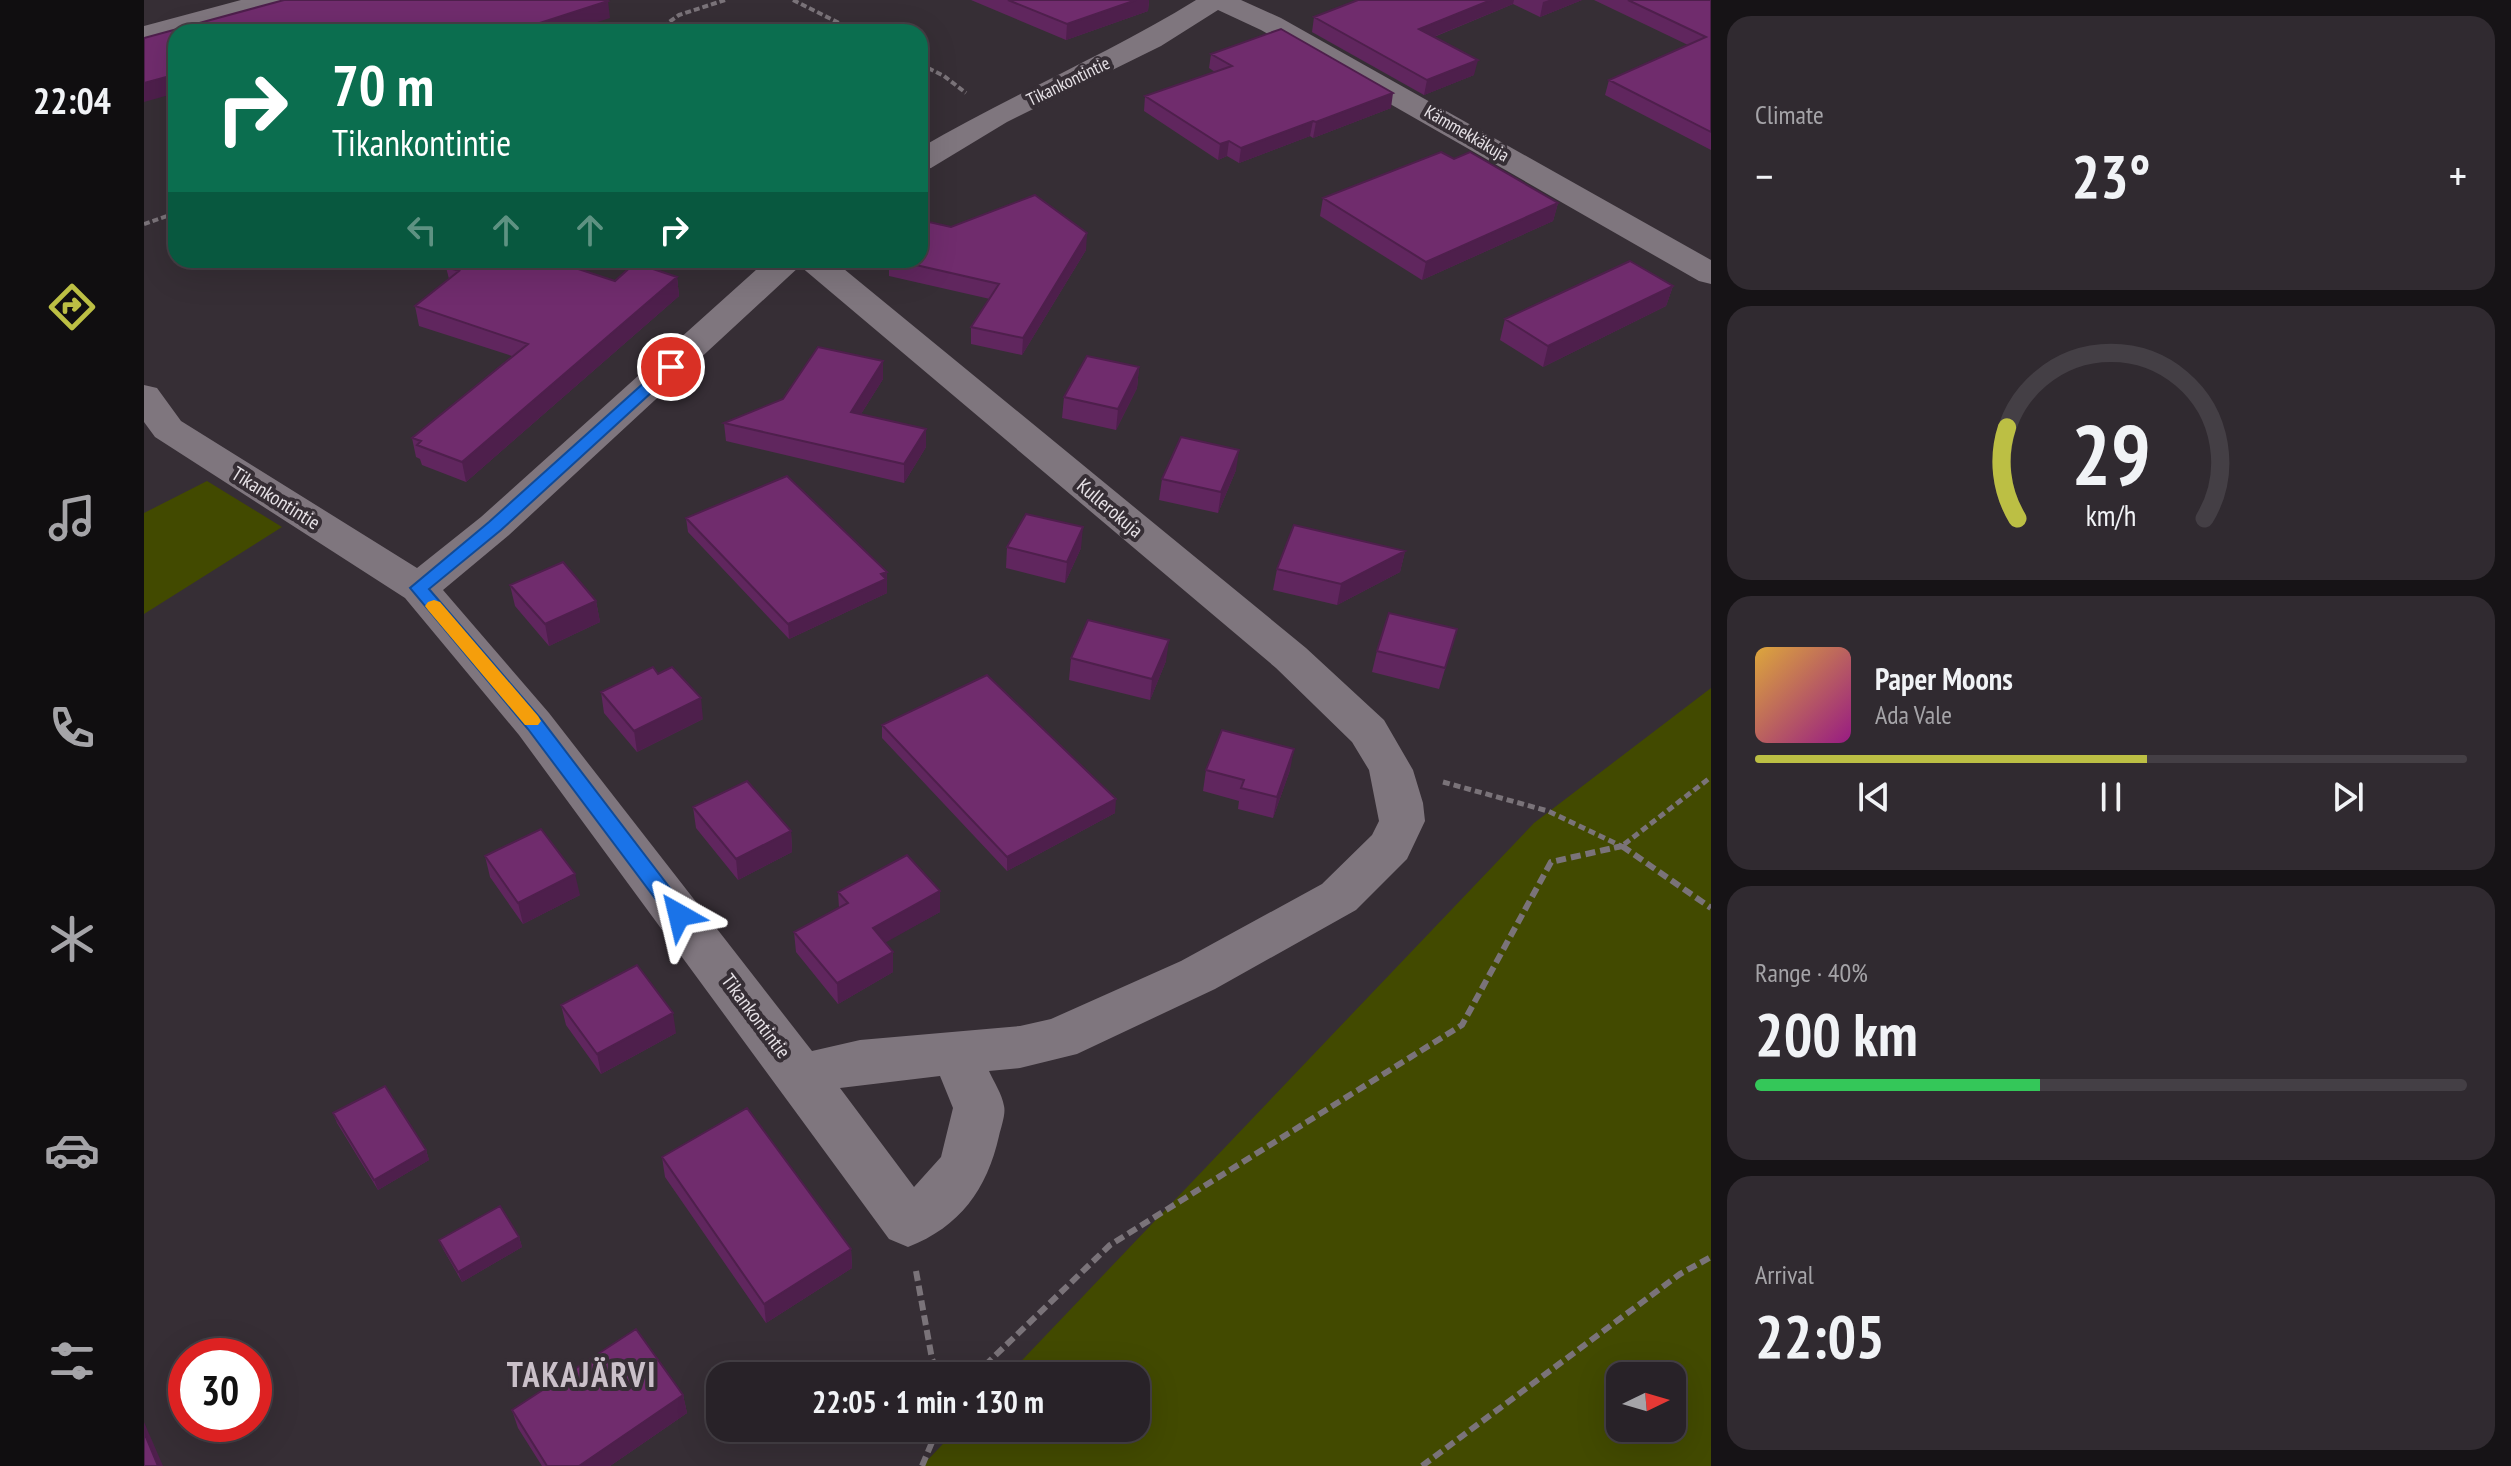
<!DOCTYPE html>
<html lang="en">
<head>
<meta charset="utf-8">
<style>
	body { margin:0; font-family:"PT Sans Narrow",sans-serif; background:#302a30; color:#f1f3f6; height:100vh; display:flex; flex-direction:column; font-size:30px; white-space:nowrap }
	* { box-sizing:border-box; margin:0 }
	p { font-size:26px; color:#a5a4a8 }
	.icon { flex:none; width:44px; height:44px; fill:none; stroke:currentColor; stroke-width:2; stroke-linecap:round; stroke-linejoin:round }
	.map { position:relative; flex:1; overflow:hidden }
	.sheet { display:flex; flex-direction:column; gap:16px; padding:16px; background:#161316; width:800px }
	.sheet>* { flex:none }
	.hud { position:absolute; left:24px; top:24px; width:760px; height:244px; border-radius:24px; box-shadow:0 8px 32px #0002,0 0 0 2px #443f45; background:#0b6e4f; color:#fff; overflow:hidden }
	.needle { width:52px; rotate:85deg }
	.controls { position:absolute; left:1462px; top:1362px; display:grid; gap:16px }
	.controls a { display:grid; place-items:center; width:80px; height:80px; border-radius:16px; background:#282228; box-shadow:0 8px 32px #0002,0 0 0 2px #443f45; font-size:40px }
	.speed { position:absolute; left:24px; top:1338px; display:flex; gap:16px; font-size:40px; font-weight:700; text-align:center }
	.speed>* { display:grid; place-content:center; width:104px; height:104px; border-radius:50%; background:#282228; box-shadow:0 8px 32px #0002,0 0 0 2px #443f45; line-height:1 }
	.speed .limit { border:12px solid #d22; background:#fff; color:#111 }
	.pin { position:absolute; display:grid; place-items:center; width:68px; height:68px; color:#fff; margin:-34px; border:4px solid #fff; border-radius:50%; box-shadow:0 2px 8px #0007 }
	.me { position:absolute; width:88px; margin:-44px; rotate:323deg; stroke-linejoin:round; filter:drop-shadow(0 0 6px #0008) }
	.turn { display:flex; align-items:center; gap:28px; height:168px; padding:0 32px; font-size:36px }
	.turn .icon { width:104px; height:104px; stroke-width:2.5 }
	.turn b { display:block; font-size:56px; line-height:68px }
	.lanes { display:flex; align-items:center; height:76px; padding:0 32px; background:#0003; justify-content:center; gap:40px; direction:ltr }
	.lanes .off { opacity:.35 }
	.big { font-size:60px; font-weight:700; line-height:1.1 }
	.sheet .tile { flex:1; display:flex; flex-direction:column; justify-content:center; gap:12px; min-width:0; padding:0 28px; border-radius:24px; background:#302a30 }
	.sheet .dial { align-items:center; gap:0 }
	.dial svg { height:208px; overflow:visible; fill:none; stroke:#443f45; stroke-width:7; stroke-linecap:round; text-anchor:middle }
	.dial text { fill:#f1f3f6; stroke:none }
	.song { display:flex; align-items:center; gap:24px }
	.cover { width:96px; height:96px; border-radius:12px; background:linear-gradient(135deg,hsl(40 70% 55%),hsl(310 70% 35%)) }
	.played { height:8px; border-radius:4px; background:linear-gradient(90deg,#bcbf44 55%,#443f45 55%) }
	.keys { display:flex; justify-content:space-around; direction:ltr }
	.heat { display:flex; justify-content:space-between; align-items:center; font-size:44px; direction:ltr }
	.charge { height:12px; border-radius:6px; background:linear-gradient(90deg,#34c759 40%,#443f45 0) }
	.trip { position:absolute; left:562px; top:1362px; width:444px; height:80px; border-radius:24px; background:#282228; box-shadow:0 8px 32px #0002,0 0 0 2px #443f45; font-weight:700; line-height:80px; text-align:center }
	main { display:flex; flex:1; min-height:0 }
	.dock { display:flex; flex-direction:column; width:144px; justify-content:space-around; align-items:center; background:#100e10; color:#a5a4a8 }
	.dock .icon { width:56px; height:56px }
	.dock .selected { color:#bcbf44 }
	.dock b { font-size:36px; color:#f1f3f6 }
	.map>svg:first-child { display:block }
	.green { fill:#424a00; fill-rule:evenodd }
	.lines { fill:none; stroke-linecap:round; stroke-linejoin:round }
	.path-far2 { stroke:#7a7379; stroke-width:4; stroke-dasharray:6 3; stroke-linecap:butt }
	.path-far1 { stroke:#7a7379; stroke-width:5; stroke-dasharray:7 4; stroke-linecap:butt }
	.path { stroke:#7a7379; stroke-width:6; stroke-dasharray:10 5; stroke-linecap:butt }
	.minor { fill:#7f767e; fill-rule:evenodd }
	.wall { fill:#60265e }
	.shaded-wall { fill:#4e1f4c }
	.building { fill:#702c6d; stroke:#4e1f4c; stroke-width:2 }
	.route { fill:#1a73e8; stroke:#114b97; stroke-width:2 }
	.slow { fill:#f59e0b }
	.labels { text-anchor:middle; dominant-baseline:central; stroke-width:8; stroke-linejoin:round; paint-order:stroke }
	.far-street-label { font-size:18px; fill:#e6e1e6; stroke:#362e35 }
	.street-label { font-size:20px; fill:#e6e1e6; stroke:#362e35 }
	.near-district-label { font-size:34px; font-weight:bold; letter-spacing:2px; fill:#cac0c9; stroke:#362e35 }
</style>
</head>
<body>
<main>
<nav class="dock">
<b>22:04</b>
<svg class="icon selected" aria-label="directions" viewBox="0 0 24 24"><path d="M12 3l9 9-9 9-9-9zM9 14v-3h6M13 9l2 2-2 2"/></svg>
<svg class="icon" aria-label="music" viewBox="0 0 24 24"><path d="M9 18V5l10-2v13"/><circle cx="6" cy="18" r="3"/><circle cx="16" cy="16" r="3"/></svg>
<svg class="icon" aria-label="phone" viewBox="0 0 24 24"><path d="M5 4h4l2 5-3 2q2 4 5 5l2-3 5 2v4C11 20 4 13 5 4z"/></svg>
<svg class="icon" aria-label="climate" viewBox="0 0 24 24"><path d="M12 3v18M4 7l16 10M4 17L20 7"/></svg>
<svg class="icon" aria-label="car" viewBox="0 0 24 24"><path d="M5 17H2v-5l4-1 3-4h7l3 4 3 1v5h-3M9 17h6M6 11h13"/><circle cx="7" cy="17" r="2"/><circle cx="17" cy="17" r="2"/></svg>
<svg class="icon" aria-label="filters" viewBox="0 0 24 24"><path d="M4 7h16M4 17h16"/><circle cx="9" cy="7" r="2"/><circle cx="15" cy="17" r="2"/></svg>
</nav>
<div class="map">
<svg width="1567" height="1466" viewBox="0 0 1567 1466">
	<rect width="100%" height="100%" fill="#362e35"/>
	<path class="green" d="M63,481L138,527L0,614V513Z
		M1567,688V1466H778L814,1428H992V1376H863L1390,823ZM1476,1376H1528V1428H1476Z"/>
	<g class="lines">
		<path class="path-far2" d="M649,0L713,32
			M511,32L535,15L581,0
			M776,64L800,76L822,93
			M0,224L32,213"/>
		<path class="path-far1" d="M1299,782L1404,811L1481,848
			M1470,848L1478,846L1567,777"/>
		<path class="path" d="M1478,846L1567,908
			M772,1271L788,1359L795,1376
			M830,1376L966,1245L1318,1025L1407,862L1478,846
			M778,1466L794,1428
			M1278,1466L1536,1274L1567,1257"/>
		<path class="minor" d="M97,0H142L138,6L43,32H32V35L0,44V26Z
			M1052,0H1097L1137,18L1567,260V284L1555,281L1117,30L1074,10L1017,46L863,122L787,168L776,170V148C866,95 963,55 1052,0Z
			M623,260H689L1162,648L1240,720L1269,770L1279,803L1281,821L1263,859L1212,910L1071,989L933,1054L876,1068L845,1071C850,1082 858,1094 860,1106C862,1114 857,1127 855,1136C843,1189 816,1227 764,1247L745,1239L375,735L261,598L11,437L0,422V385L13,388L37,421L273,568L337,517ZM656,266L1132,668L1208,742L1225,770L1235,821L1228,835L1178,884L1037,961L907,1019L876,1026L716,1040L668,1051L405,713L299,590L365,535ZM796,1076L809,1108L797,1157L770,1187L696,1088Z"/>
	</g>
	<path class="wall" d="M827,0H1005L1004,11L922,40Z
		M1214,0H1438L1396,17L1369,4L1290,37L1330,75L1280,95L1168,32L1170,17Z
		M1450,0H1567V150L1461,95L1465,80L1544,45Z
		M1067,54L1247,108L1169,138L1166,136L1095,163L1083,156L1074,160L1000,111L1001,96L1071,72L1065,68Z
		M1310,159L1414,203L1409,221L1278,280L1176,216L1179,198Z
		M807,227L942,250L878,355L827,344V327L846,299L745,276V260H776Z
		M302,267L471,281L533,277L535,296L322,482L278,465L276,459L272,457L268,438L368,356L275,326L271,306L305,279Z
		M1529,286L1522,306L1399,367L1356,340L1361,319Z
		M739,361V379L717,414L782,429V447L760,483L582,441L580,423Z
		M995,367L993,388L972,430L918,418L920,397Z
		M1092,470L1074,513L1015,500L1018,479Z
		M542,518L743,572V593L645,639L544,532Z
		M863,547L937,548L921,583L862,568Z
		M1261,551L1256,572L1193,605L1129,590L1133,569Z
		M366,585L452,601L456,622L405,646L371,606Z
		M1313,629L1295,689L1228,672L1233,651Z
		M927,658L1022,661L1006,700L925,680Z
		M457,692L559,719L493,752L460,713Z
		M738,725L971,813L863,871L738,738Z
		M1062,770H1146L1129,818L1094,809L1095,801L1059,791Z
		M549,807L647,831L648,852L594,880L552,828Z
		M341,856L436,895L379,924L346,877Z
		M694,892L796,912L741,942L749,952V972L694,1004L652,952L650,932L695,908Z
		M417,1005L532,1033L457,1074L422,1025Z
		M189,1113L282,1150L285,1160L234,1190L193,1123Z
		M518,1157L707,1249L708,1268L622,1323L521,1177Z
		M375,1237L378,1247L318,1282L299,1249L295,1240Z
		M539,1395L543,1413L466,1466H398L374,1428L368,1410Z"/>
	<path class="shaded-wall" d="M992,0H1005L1004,11L922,40L923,24Z
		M1347,0H1370L1369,4L1272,44L1275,29Z
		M1405,0H1438L1396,17L1399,2Z
		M464,1L466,18L423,32H368Z
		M1334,60L1330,75L1280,95L1283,80Z
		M30,75L32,82V93L0,102V83Z
		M1249,93L1247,108L1169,138L1172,122Z
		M1169,121L1166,136L1095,163L1097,148Z
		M1085,141L1083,156L1074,160L1076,144Z
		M1414,203L1409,221L1278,280L1282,262Z
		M943,233L942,250L878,355L879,338Z
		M533,277L535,296L322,482L318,462Z
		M1529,286L1522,306L1399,367L1404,346Z
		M739,361V379L707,430V412Z
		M995,367L993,388L972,430L974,409Z
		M782,429V447L760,483V464Z
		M1095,450L1092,470L1074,513L1077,492Z
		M939,527L937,548L921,583L923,562Z
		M1261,551L1256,572L1193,605L1197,584Z
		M743,572V593L645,639L644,624Z
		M452,601L456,622L405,646L401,624Z
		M1025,640L1022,661L1006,700L1008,679Z
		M557,698L559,719L493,752L490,731Z
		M1150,749L1146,770L1129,818L1133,797Z
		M972,799L971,813L863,871V857Z
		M647,831L648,852L594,880L592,859Z
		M431,874L436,895L379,924L374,903Z
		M796,891V912L730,949L729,928Z
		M749,952V972L694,1004L693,983Z
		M529,1013L532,1033L457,1074L453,1054Z
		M282,1150L285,1160L234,1190L230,1180Z
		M375,1237L378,1247L318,1282L314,1272Z
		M707,1249L708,1268L622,1323L620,1304Z
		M539,1395L543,1413L466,1466H435Z
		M0,1422L19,1466H14L0,1432Z"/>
	<path class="building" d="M140,0H462L464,1L368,32H32V78L30,75L0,83V38Z
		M864,0H992L923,24Z
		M1214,0H1347L1275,29L1334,60L1283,80L1170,17Z
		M1484,0H1567V132L1465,80L1562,37Z
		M1137,29L1249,93L1172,122L1169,121L1097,148L1085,141L1076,144L1001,96L1088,66L1067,54Z
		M1297,152L1310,159L1326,152L1414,203L1282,262L1179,198Z
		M891,195L943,233L879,338L827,327L855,284L750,260H776V220L807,227Z
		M312,260H407L471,281L491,263L533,277L318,462L273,445L277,441L268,438L384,344L271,306L315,271L302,267Z
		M1486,261L1529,286L1404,346L1361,319Z
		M674,347L739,361L707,412L782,429L760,464L580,423L639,399Z
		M943,356L995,367L974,409L920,397Z
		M1037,437L1095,450L1077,492L1018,479Z
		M643,476L743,572L737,574L742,579L644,624L542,518Z
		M882,514L939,527L923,562L863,547Z
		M1150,525L1261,551L1197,584L1133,569Z
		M419,562L452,601L401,624L366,585Z
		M1245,613L1313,629L1301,668L1233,651Z
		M944,620L1025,640L1008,679L927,658Z
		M509,667L514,674L528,667L557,698L490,731L457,692Z
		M843,675L972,799L863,857L738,725Z
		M1078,730L1150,749L1133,797L1097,788L1100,780L1062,770Z
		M603,781L647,831L592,859L549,807Z
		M397,829L431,874L374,903L341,856Z
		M763,855L796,891L729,928L749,952L693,983L650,932L704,903L694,892Z
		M493,965L529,1013L453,1054L417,1005Z
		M241,1086L282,1150L230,1180L189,1113Z
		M603,1108L707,1249L620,1304L518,1157Z
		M356,1206L375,1237L314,1272L295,1240Z
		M492,1329L539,1395L435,1466H403L368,1410Z
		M0,1432L14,1466H0Z"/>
	<path class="route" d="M527,362L534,367L532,370L357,530L285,589L397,719L542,909L545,915L542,921H528L384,729L266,588L345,522L522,363Z"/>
	<path class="slow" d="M290,600L296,602L394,716L397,721L394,725H381L284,610L281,606L284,602Z"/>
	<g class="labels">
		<g class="far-street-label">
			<text transform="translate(924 81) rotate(-26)">Tikankontintie</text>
			<text transform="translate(1323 133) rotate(30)">Kämmekkäkuja</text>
		</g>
		<g class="street-label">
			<text transform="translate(132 498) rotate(32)">Tikankontintie</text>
			<text transform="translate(966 508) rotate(40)">Kullerokuja</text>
			<text transform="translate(612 1016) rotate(53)">Tikankontintie</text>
		</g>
		<g class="near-district-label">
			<text x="438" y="1374">TAKAJÄRVI</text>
		</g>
	</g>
</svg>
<div class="controls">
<a><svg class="needle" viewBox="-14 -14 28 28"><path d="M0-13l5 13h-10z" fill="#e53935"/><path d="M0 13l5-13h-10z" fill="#a5a4a8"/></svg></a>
</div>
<div class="speed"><div class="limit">30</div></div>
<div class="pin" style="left:527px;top:367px;background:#d93025"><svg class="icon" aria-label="arrive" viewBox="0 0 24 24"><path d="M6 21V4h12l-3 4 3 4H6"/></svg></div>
<svg class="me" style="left:535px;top:915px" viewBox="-20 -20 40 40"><path d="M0-17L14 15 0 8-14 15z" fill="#1a73e8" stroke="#fff" stroke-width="4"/></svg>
<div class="trip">22:05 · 1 min · 130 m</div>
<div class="hud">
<div class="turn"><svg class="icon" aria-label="right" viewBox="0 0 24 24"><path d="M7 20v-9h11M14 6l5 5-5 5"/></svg><div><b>70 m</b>Tikankontintie</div></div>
<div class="lanes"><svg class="icon off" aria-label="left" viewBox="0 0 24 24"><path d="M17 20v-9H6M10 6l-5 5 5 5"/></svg><svg class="icon off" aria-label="ahead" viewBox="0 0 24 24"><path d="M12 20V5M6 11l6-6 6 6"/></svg><svg class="icon off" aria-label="ahead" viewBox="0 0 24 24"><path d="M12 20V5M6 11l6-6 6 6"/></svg><svg class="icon" aria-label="right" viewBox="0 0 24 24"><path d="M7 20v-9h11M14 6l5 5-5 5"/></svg></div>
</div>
</div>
<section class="sheet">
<div class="tile"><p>Climate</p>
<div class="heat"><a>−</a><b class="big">23°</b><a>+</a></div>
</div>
<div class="tile dial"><svg viewBox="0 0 100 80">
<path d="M14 69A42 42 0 1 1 86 69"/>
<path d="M14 69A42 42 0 0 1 10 34" stroke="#bcbf44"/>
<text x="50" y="56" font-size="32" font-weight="700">29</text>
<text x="50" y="72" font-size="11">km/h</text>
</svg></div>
<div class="tile">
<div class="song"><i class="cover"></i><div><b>Paper Moons</b><p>Ada Vale</p></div></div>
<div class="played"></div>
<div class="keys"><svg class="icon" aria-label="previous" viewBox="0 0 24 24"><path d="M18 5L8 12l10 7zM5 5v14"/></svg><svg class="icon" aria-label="pause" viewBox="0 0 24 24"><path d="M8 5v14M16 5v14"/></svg><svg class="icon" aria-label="next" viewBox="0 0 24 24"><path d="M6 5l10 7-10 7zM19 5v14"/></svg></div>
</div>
<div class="tile"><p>Range · 40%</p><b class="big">200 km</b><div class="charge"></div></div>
<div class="tile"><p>Arrival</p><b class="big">22:05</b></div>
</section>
</main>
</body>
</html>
